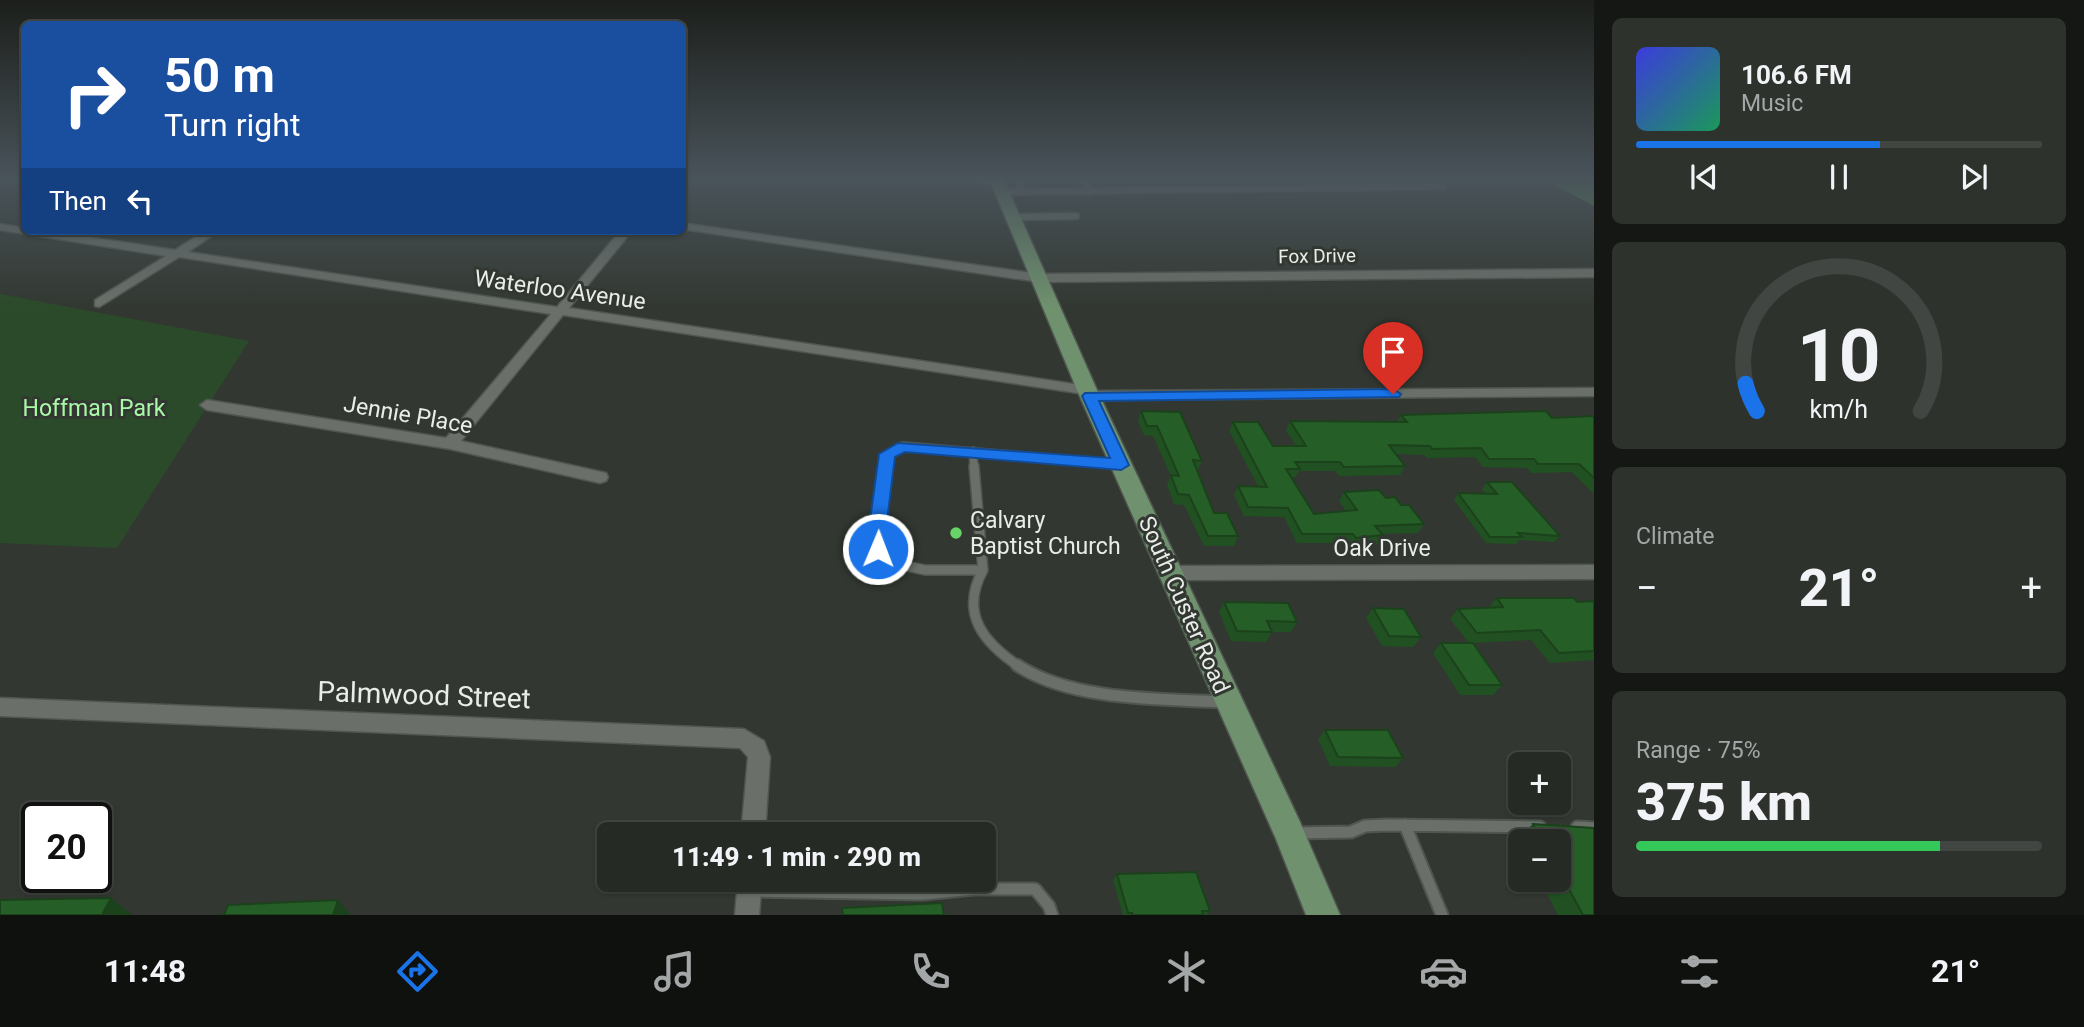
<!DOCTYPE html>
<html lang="en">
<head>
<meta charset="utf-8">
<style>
	body { margin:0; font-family:Roboto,sans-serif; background:#2e322d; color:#f1f3f6; height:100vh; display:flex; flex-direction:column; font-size:26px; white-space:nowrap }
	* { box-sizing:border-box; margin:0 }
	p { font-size:23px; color:#a4a7a7 }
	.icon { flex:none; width:38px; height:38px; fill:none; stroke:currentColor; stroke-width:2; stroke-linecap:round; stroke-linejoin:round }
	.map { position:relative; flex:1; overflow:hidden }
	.panel { display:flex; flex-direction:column; gap:18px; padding:18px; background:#151714; width:490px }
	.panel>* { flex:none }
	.top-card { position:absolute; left:21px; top:21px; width:665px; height:214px; border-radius:10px; box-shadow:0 2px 5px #0004,0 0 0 2px #424642; background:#1a4fa0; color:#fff; overflow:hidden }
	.fabs { position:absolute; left:1508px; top:752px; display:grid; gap:14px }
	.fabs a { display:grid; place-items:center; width:63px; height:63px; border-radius:10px; background:#262a25; box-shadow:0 2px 5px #0004,0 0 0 2px #424642; font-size:35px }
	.speed { position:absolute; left:21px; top:802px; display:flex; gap:14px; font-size:35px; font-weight:700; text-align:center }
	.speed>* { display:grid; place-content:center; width:91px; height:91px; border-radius:50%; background:#262a25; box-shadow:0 2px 5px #0004,0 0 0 2px #424642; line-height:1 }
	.speed .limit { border:4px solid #111; border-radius:10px; background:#fff; color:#111 }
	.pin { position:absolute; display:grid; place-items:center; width:60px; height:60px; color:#fff; margin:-72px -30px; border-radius:50% 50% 50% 0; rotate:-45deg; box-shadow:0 0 7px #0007 }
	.pin .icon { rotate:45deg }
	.me { position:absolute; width:77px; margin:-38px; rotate:1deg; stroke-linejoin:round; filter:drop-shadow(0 0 5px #0008) }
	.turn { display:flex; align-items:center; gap:24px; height:147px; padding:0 28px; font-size:32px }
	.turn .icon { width:91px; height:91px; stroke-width:2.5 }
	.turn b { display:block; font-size:49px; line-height:60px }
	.then { display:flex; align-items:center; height:66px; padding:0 28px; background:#0003; gap:14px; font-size:26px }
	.big { font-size:52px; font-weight:800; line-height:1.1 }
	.panel .tile { flex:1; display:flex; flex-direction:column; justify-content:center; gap:10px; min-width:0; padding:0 24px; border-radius:10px; background:#2e322d }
	.panel .dial { align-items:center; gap:0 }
	.dial svg { height:182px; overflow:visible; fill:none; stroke:#424642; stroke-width:7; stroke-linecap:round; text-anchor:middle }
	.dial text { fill:#f1f3f6; stroke:none }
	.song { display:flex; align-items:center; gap:21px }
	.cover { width:84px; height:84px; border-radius:10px; background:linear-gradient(135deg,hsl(240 70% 55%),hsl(150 70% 35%)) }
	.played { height:7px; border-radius:4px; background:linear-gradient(90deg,#1a73e8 60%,#424642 60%) }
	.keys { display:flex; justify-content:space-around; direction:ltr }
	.heat { display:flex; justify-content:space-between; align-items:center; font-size:38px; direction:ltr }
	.charge { height:10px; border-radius:5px; background:linear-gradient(90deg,#34c759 75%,#424642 0) }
	.trip { position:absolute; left:597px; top:822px; width:399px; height:70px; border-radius:10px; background:#262a25; box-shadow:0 2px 5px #0004,0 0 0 2px #424642; font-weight:800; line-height:70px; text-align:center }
	.dock { display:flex; height:112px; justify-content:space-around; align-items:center; background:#0f110f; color:#a4a7a7 }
	.dock .icon { width:49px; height:49px }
	.dock .active { color:#1a73e8 }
	.dock b { font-size:32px; color:#f1f3f6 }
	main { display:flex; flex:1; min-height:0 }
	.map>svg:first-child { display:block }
	.green { fill:#2b4a2a }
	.water { fill:#4d854c }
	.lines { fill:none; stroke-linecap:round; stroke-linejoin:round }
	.service-far3-casing { stroke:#4f554f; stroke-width:9 }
	.service-far2-casing { stroke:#4f554f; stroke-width:10 }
	.service-far1-casing { stroke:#4f554f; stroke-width:12 }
	.service-casing { stroke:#4f554f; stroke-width:15 }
	.minor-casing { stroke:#4f554f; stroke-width:3 }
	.primary-casing { stroke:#4f554f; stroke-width:3 }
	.service-far3 { stroke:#6a7069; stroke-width:6 }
	.service-far2 { stroke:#6a7069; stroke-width:7 }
	.service-far1 { stroke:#6a7069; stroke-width:9 }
	.service { stroke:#6a7069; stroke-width:11 }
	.minor { fill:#6a7069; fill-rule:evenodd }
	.primary { fill:#6f916e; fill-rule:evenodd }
	.wall { fill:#215122 }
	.shaded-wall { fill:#1b421b }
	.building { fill:#265e27; stroke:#1b421b; stroke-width:2 }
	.route { fill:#1a73e8; stroke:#114b97; stroke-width:2 }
	.poi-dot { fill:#66d467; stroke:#323831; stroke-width:2.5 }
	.labels { text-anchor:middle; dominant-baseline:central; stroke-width:6; stroke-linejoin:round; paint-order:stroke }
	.far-street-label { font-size:19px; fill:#e9ede9; stroke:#323831 }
	.street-label { font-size:23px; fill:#e9ede9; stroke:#323831 }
	.park-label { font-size:23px; fill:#a9f8a7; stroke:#323831 }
	.poi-label { font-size:23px; fill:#e9ede9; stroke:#323831; text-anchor:start }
	.near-street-label { font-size:28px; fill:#e9ede9; stroke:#323831 }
</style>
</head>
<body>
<main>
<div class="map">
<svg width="1594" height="915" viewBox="0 0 1594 915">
	<rect width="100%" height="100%" fill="#323831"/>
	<path class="green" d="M0,294L249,341L117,548L0,543Z"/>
	<path class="water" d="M1542,178H1594V206Z"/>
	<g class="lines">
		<defs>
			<path id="service-far3" d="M1017,178L1023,192
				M1082,178L1090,192
				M1013,217L1076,216"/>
			<path id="service-far2" d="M973,451L974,468
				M885,468L887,454L903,446L1118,464"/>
			<path id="service-far1" d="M885,466L879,513L878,549L888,562L925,570H983C959,614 984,643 1020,667
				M974,466L983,570"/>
			<path id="service" d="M1017,665C1071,701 1162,699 1225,702
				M1405,825L1442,915
				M1577,827L1594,828
				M1295,833L1351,832L1365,826L1387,825L1540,827
				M752,891L922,894L974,889H1035L1049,906L1052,915"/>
			<path id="minor" d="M950,178H985L1002,183L997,186Z
				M1441,184L1446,187L1445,189L1002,195L997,192L1002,189Z
				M682,223L1039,274L1594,269V277L1039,282L682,229Z
				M0,224L24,228V231H49L175,250L205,231H219L188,252L557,307L620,231H632L569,308L1087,386L1092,387L1093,391L1594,388V396L1090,400L1085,399L1084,394L563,315L461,441L606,473L608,477L606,481L600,483L450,449L207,410L200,405L207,400L446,438L551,314L179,257L99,307L95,306V300L166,256L0,230Z
				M1594,565V579L1170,580L1164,578L1161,573L1164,568L1170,566Z
				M0,698L744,729L764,741L770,757L765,835H741L748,757L740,748L0,716Z
				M738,880H762L759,915H735Z"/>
			<path id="primary" d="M989,178H1003L1097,390L1300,822L1340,915H1306L1276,839L1077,390Z"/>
		</defs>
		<use href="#service-far3" class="service-far3-casing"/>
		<use href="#service-far2" class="service-far2-casing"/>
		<use href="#service-far1" class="service-far1-casing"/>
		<use href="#service" class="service-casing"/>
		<use href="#minor" class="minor-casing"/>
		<use href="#primary" class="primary-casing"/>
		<use href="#service-far3" class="service-far3"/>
		<use href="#service-far2" class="service-far2"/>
		<use href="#service-far1" class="service-far1"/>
		<use href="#service" class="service"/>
		<use href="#minor" class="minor"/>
		<use href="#primary" class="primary"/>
	</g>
	<path class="wall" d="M1141,411L1202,461L1197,471L1214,513L1238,536L1234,546H1204L1184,505L1174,504L1167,485L1171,476L1153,436L1144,435L1138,421Z
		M1401,415L1552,418L1594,416V494L1572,472L1532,473L1527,468L1483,467L1475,457L1427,458L1424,455L1396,454L1405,466L1400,475L1339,476L1335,471H1299L1295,477L1291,478L1314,514L1346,511L1339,501L1344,492L1386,498L1401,505L1424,524L1418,533L1382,534L1383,535L1377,544L1350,547L1347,543H1297L1284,517L1244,516L1234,495L1238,486H1258L1229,431L1233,422L1273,446H1296L1286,430L1290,421L1397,422Z
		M1487,482L1560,536L1554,542L1519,540L1516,544L1486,543L1454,500L1458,493L1486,494L1482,489Z
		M1497,598L1577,602L1594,601V660L1550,663L1531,640L1471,643L1502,685L1493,695H1460L1433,653L1441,643H1469L1450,619L1458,609L1489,607Z
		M1224,602L1297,622L1291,632H1272L1266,642L1231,641L1219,612Z
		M1373,608L1421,637L1413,647L1382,646L1366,618Z
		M1325,730L1403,758L1395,767L1330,766L1318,739Z
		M1533,824L1594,828V915H1558L1540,880H1559V842H1521V845L1517,837Z
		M1117,874L1210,911L1207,915H1123L1113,880Z"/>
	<path class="shaded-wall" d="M111,898L131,914L130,915H102Z
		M338,900L351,915H333Z"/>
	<path class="building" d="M1141,411L1180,412L1202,461L1193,460L1214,513H1227L1238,536H1208L1189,495L1178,494L1171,475L1179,476L1157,426H1147Z
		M1546,411L1552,418L1594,416V478L1579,464H1538L1534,459H1489L1481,448L1432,449L1430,446L1389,445L1405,466L1344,467L1340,462H1295L1300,469H1286L1314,514L1357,510L1344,492L1379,490L1386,498L1395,497L1401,505H1409L1424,524L1375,526L1383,535L1356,538L1353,534H1302L1288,508L1248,507L1238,486L1267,487L1233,422H1258L1273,446H1306L1290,421L1407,422L1401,415Z
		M1487,482H1512L1560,536L1518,533L1522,537H1490L1458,493L1497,494Z
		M1497,598H1574L1577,602L1594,601V651L1559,653L1540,630L1477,633L1458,609L1503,607Z
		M1224,602L1288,603L1297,622L1267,621L1272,632L1237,631Z
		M1373,608L1404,609L1421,637L1389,636Z
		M1441,643H1473L1502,685H1469Z
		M1325,730H1388L1403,758L1338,757Z
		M1533,824L1594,828V915H1583L1559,871V842H1543Z
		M1196,872L1210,911H1202L1203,915H1132V913H1128L1117,874Z
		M111,898L102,915H0V900Z
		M338,900L333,915H218H224L228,905Z
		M942,903L944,915H843L842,908Z"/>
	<linearGradient id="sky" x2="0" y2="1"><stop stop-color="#1c1f1b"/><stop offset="0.58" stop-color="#49535a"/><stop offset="1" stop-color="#49535a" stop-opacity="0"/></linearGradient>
	<rect width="1594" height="307" fill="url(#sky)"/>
	<path class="route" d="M1393,389L1401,394L1399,397L1099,401L1129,465L1121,470L905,452L895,457L888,513L887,549L885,554H872L869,549L871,513L879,454L898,443L1110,458L1082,396L1085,393Z"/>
	<circle class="poi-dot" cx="956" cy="533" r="7"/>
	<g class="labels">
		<g class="far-street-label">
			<text transform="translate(1317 256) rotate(-1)">Fox Drive</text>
		</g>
		<g class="street-label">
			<text transform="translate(560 290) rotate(8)">Waterloo Avenue</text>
			<text transform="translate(408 415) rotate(10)">Jennie Place</text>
			<text x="1382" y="548">Oak Drive</text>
			<text transform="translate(1184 605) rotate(66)">South Custer Road</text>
		</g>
		<g class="park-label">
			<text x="94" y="408">Hoffman Park</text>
		</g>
		<g class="poi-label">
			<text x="970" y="520">Calvary<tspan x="970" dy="26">Baptist Church</tspan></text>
		</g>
		<g class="near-street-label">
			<text transform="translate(424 695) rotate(2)">Palmwood Street</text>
		</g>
	</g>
</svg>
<div class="fabs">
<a>+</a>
<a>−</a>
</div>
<div class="speed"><div class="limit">20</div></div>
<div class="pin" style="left:1393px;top:394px;background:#d93025"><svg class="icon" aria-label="arrive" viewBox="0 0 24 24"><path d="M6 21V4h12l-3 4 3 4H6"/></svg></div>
<svg class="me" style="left:878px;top:549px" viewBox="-20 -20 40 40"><circle r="17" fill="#1a73e8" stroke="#fff" stroke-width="3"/><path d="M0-11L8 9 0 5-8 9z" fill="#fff"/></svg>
<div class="trip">11:49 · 1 min · 290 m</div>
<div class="top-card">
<div class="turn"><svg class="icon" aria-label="right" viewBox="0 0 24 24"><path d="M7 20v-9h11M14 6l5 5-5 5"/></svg><div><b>50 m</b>Turn right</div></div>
<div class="then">Then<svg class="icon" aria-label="left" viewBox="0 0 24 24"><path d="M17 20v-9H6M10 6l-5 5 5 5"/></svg></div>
</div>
</div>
<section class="panel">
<div class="tile">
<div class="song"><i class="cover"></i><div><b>106.6 FM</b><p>Music</p></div></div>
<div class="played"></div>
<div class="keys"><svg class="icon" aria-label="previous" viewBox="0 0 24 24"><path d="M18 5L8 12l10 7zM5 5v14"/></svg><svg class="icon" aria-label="pause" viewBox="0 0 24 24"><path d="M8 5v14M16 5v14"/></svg><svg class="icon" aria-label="next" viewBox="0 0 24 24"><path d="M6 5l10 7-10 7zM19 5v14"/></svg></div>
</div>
<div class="tile dial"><svg viewBox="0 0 100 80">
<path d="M14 69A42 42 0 1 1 86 69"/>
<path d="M14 69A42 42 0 0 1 9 57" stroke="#1a73e8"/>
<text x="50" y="56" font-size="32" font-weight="700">10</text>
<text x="50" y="72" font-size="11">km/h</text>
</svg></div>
<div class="tile"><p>Climate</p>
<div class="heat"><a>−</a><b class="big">21°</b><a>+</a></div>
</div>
<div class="tile"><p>Range · 75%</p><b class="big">375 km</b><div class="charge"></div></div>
</section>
</main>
<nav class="dock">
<b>11:48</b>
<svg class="icon active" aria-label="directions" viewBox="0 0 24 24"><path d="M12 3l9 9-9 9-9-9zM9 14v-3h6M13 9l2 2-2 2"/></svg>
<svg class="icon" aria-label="music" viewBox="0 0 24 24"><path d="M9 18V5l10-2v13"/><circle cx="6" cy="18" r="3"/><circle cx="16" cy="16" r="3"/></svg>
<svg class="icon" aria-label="phone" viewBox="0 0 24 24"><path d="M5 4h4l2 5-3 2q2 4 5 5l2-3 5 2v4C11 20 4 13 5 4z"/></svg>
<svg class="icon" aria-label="climate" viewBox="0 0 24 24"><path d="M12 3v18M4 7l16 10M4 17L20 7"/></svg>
<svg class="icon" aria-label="car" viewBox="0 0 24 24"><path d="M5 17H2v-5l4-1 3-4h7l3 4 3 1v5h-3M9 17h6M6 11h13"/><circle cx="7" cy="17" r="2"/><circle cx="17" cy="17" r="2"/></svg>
<svg class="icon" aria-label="filters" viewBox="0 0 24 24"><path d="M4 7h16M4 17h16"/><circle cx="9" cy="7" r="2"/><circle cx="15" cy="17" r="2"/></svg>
<b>21°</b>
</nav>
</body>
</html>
